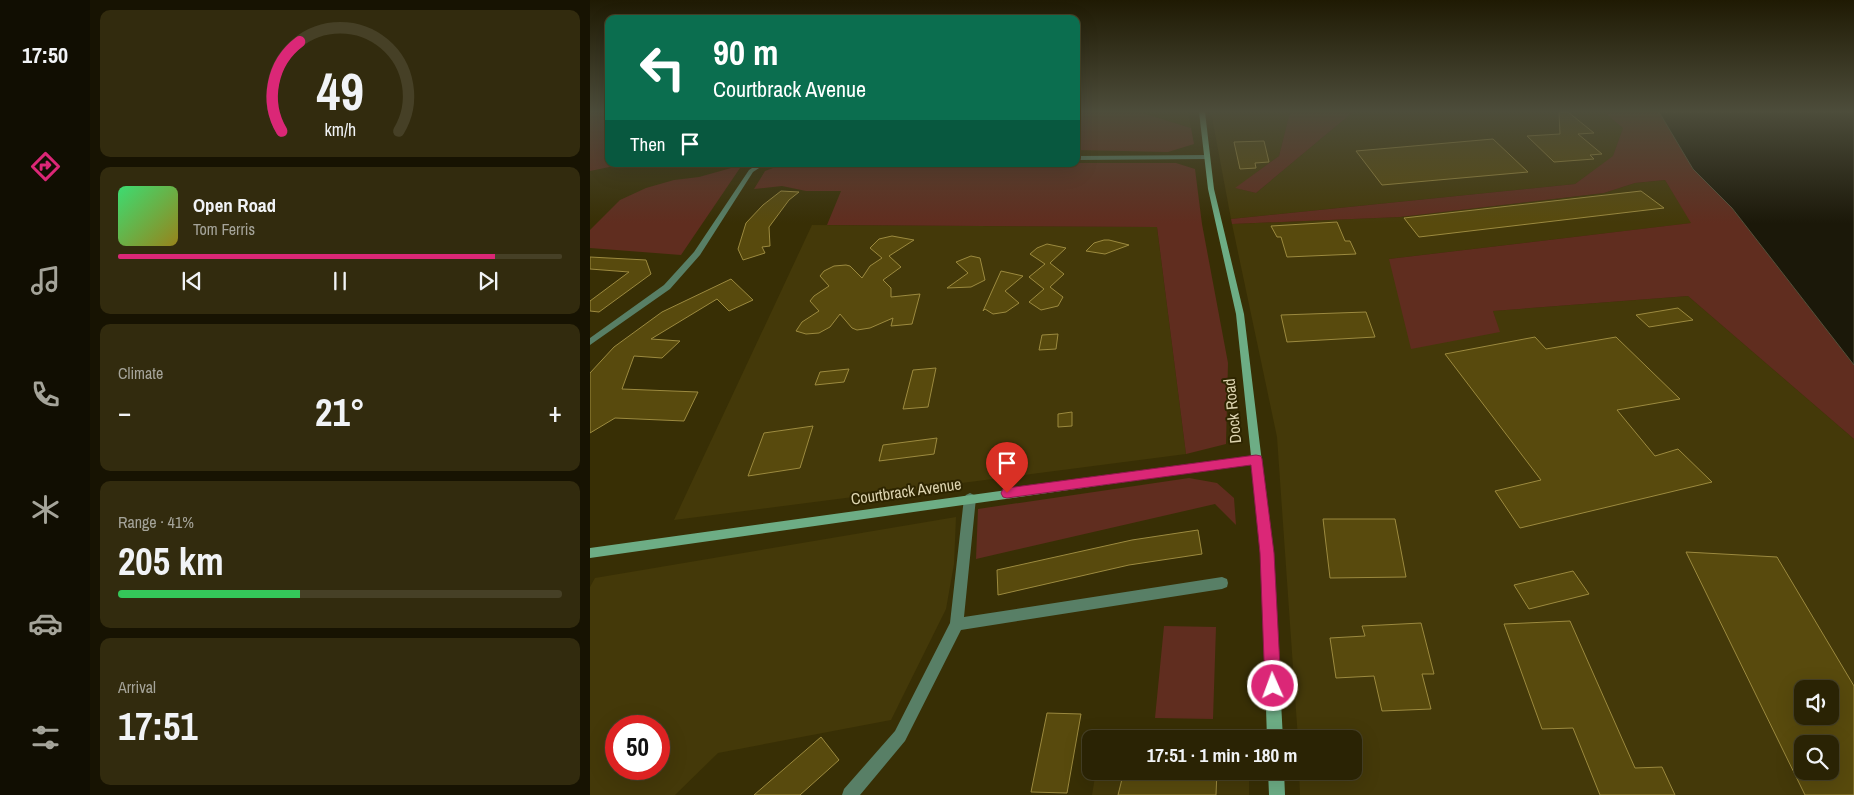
<!DOCTYPE html>
<html lang="en">
<head>
<meta charset="utf-8">
<style>
	body { margin:0; font-family:"Archivo Narrow",sans-serif; background:#322b0e; color:#f1f3f6; height:100vh; display:flex; flex-direction:column; font-size:19px; white-space:nowrap }
	* { box-sizing:border-box; margin:0 }
	p { font-size:16px; color:#a5a49a }
	.icon { flex:none; width:28px; height:28px; fill:none; stroke:currentColor; stroke-width:2; stroke-linecap:round; stroke-linejoin:round }
	.map { position:relative; flex:1; overflow:hidden }
	.panel { display:flex; flex-direction:column; gap:10px; padding:10px; background:#171302; width:500px }
	.panel>* { flex:none }
	.guide { position:absolute; left:15px; top:15px; width:475px; height:152px; border-radius:10px; box-shadow:0 5px 20px #0002,0 0 0 1px #464026; background:#0b6e4f; color:#fff; overflow:hidden }
	.controls { position:absolute; left:1204px; top:680px; display:grid; gap:10px }
	.controls a { display:grid; place-items:center; width:45px; height:45px; border-radius:10px; background:#2a2304; box-shadow:0 5px 20px #0002,0 0 0 1px #464026; font-size:25px }
	.speed { position:absolute; left:15px; top:715px; display:flex; gap:10px; font-size:25px; font-weight:700; text-align:center }
	.speed>* { display:grid; place-content:center; width:65px; height:65px; border-radius:50%; background:#2a2304; box-shadow:0 5px 20px #0002,0 0 0 1px #464026; line-height:1 }
	.speed .limit { border:8px solid #d22; background:#fff; color:#111 }
	.pin { position:absolute; display:grid; place-items:center; width:42px; height:42px; color:#fff; margin:-51px -21px; border-radius:50% 50% 50% 0; rotate:-45deg; box-shadow:0 0 5px #0007 }
	.pin .icon { rotate:45deg }
	.me { position:absolute; width:55px; margin:-28px; rotate:358deg; stroke-linejoin:round; filter:drop-shadow(0 0 4px #0008) }
	.turn { display:flex; align-items:center; gap:18px; height:105px; padding:0 25px; font-size:22px }
	.turn .icon { width:65px; height:65px; stroke-width:2.5 }
	.turn b { display:block; font-size:35px; line-height:42px }
	.then { display:flex; align-items:center; height:48px; padding:0 25px; background:#0003; gap:10px; font-size:19px }
	.big { font-size:38px; font-weight:700; line-height:1.1 }
	.panel .card { flex:1; display:flex; flex-direction:column; justify-content:center; gap:8px; min-width:0; padding:0 18px; border-radius:10px; background:#322b0e }
	.panel .dial { align-items:center; gap:0 }
	.dial svg { height:130px; overflow:visible; fill:none; stroke:#464026; stroke-width:7; stroke-linecap:round; text-anchor:middle }
	.dial text { fill:#f1f3f6; stroke:none }
	.song { display:flex; align-items:center; gap:15px }
	.cover { width:60px; height:60px; border-radius:8px; background:linear-gradient(135deg,hsl(140 70% 55%),hsl(50 70% 35%)) }
	.played { height:5px; border-radius:2px; background:linear-gradient(90deg,#db2777 85%,#464026 85%) }
	.keys { display:flex; justify-content:space-around; direction:ltr }
	.heat { display:flex; justify-content:space-between; align-items:center; font-size:28px; direction:ltr }
	.charge { height:8px; border-radius:4px; background:linear-gradient(90deg,#34c759 41%,#464026 0) }
	.trip { position:absolute; left:492px; top:730px; width:280px; height:50px; border-radius:10px; background:#2a2304; box-shadow:0 5px 20px #0002,0 0 0 1px #464026; font-weight:700; line-height:50px; text-align:center }
	main { display:flex; flex:1; min-height:0 }
	.dock { display:flex; flex-direction:column; width:90px; justify-content:space-around; align-items:center; background:#110e02; color:#a5a49a }
	.dock .icon { width:35px; height:35px }
	.dock .current { color:#db2777 }
	.dock b { font-size:22px; color:#f1f3f6 }
	.map>svg:first-child { display:block }
	.built { fill:#443909; fill-rule:evenodd }
	.green { fill:#602d1f }
	.water { fill:#1b1809; stroke:#55503b }
	.building { fill:#584a0d; stroke:#9c8a3f; fill-rule:evenodd }
	.lines { fill:none; stroke-linecap:round; stroke-linejoin:round }
	.street { fill:#587f66; fill-rule:evenodd }
	.secondary { fill:#6dad85; fill-rule:evenodd }
	.route { fill:#db2777; stroke:#8e194d }
	.labels { text-anchor:middle; dominant-baseline:central; stroke-width:4; stroke-linejoin:round; paint-order:stroke }
	.street-label { font-size:16px; fill:#ddd4b0; stroke:#2e2500 }
</style>
</head>
<body>
<main>
<nav class="dock">
<b>17:50</b>
<svg class="icon current" aria-label="directions" viewBox="0 0 24 24"><path d="M12 3l9 9-9 9-9-9zM9 14v-3h6M13 9l2 2-2 2"/></svg>
<svg class="icon" aria-label="music" viewBox="0 0 24 24"><path d="M9 18V5l10-2v13"/><circle cx="6" cy="18" r="3"/><circle cx="16" cy="16" r="3"/></svg>
<svg class="icon" aria-label="phone" viewBox="0 0 24 24"><path d="M5 4h4l2 5-3 2q2 4 5 5l2-3 5 2v4C11 20 4 13 5 4z"/></svg>
<svg class="icon" aria-label="climate" viewBox="0 0 24 24"><path d="M12 3v18M4 7l16 10M4 17L20 7"/></svg>
<svg class="icon" aria-label="car" viewBox="0 0 24 24"><path d="M5 17H2v-5l4-1 3-4h7l3 4 3 1v5h-3M9 17h6M6 11h13"/><circle cx="7" cy="17" r="2"/><circle cx="17" cy="17" r="2"/></svg>
<svg class="icon" aria-label="filters" viewBox="0 0 24 24"><path d="M4 7h16M4 17h16"/><circle cx="9" cy="7" r="2"/><circle cx="15" cy="17" r="2"/></svg>
</nav>
<section class="panel">
<div class="card dial"><svg viewBox="0 0 100 80">
<path d="M14 69A42 42 0 1 1 86 69"/>
<path d="M14 69A42 42 0 0 1 25 14" stroke="#db2777"/>
<text x="50" y="56" font-size="32" font-weight="700">49</text>
<text x="50" y="72" font-size="11">km/h</text>
</svg></div>
<div class="card">
<div class="song"><i class="cover"></i><div><b>Open Road</b><p>Tom Ferris</p></div></div>
<div class="played"></div>
<div class="keys"><svg class="icon" aria-label="previous" viewBox="0 0 24 24"><path d="M18 5L8 12l10 7zM5 5v14"/></svg><svg class="icon" aria-label="pause" viewBox="0 0 24 24"><path d="M8 5v14M16 5v14"/></svg><svg class="icon" aria-label="next" viewBox="0 0 24 24"><path d="M6 5l10 7-10 7zM19 5v14"/></svg></div>
</div>
<div class="card"><p>Climate</p>
<div class="heat"><a>−</a><b class="big">21°</b><a>+</a></div>
</div>
<div class="card"><p>Range · 41%</p><b class="big">205 km</b><div class="charge"></div></div>
<div class="card"><p>Arrival</p><b class="big">17:51</b></div>
</section>
<div class="map">
<svg width="1264" height="795" viewBox="0 0 1264 795">
	<rect width="100%" height="100%" fill="#382f05"/>
	<path class="built" d="M549,112H598L601,128Z
		M621,112H700L689,156L646,188L666,193L763,112H1014L1033,128L1023,157L985,184L641,219Z
		M1075,180L1102,223L799,259L909,332L903,311L1098,296L1264,439V795H710L709,771H764V739H708L687,437L642,224L810,217L1014,193L1045,183ZM1212,689H1240V716H1212ZM1212,744H1240V771H1212Z
		M222,225L567,227L596,454L84,520Z
		M366,517L364,564L356,609L301,720L128,753L85,795H0V587L5,578ZM26,726H69V769H26Z
		M514,732L660,736V739H513Z
		M506,771H659V795H502Z"/>
	<path class="green" d="M0,112H19V164H34L0,171Z
		M486,112H549L601,128L604,144L578,152L486,150Z
		M700,112H763L666,193L645,188L689,156Z
		M1014,112H1069L1103,169L1142,208L1264,365V439L1098,296L903,311L910,332L821,349L799,259L1101,223L1075,180L1045,183L1014,193L810,217L642,224L641,219L985,184L1023,156L1033,128Z
		M486,163H586L605,169L612,224L638,363L636,444L596,454L567,227L237,225L251,191H216L192,186L164,189L175,171L194,164Z
		M152,165L91,255L0,248V230L30,200L56,188L84,180L109,177Z
		M599,478L627,483L644,498L646,525L625,504L386,559L388,509Z
		M574,626L626,627L623,719L565,718Z"/>
	<path class="water" d="M1069,112H1264V365L1142,208L1103,169Z"/>
	<path class="building" d="M969,112H978L1004,133L988,134L1012,154L1000,155L1004,159L964,162L937,136L970,134Z
		M903,139L938,172L792,185L766,151Z
		M674,141L679,162L665,163L666,168L650,169L644,142Z
		M191,191L209,192L199,200L179,227L180,246L172,247L175,253L153,260L148,249L156,223L173,205Z
		M1051,191L1074,208L829,237L814,218Z
		M747,222L755,241H760L766,254L697,257L691,237H687L681,226Z
		M302,236L324,240L299,256L311,267L293,280L301,288V297L330,294L322,324L301,326L303,318L280,328L267,330L262,328L250,314L240,327L229,333L216,334L206,331L212,322L229,311L220,301L224,296L239,286L230,276L234,271L244,266L256,265L260,266L272,278L280,266L292,258L280,248L289,239Z
		M514,240H519L539,245L515,254L496,251L504,243Z
		M457,244L476,248L460,263L474,274L460,287L473,297L468,306L451,310L439,302L454,289L439,277L455,264L440,254L447,248Z
		M381,256L390,258L395,280L381,287L357,288L378,273L366,262Z
		M0,257L56,260L61,274L9,312L0,311V301L39,272L0,269Z
		M411,271L433,276L415,291L429,303L416,312L403,314L395,309L393,311Z
		M141,279L163,300L139,311L127,299L61,339L90,341L72,358L44,356L32,389L108,392L94,421L25,418L0,433V373L24,347L72,312Z
		M1088,308L1103,320L1059,327L1046,315Z
		M776,312L785,337L697,342L691,315Z
		M468,334L466,349L449,350L452,335Z
		M945,337L956,349L1026,337L1090,399L1027,410L1065,456L1088,449L1122,482L930,528L905,491L951,480L855,354Z
		M346,368L338,407L313,409L323,370Z
		M259,369L254,382L225,385L230,372Z
		M482,412V426L468,427V414Z
		M223,426L210,468L158,476L174,433Z
		M347,438L344,454L289,461L293,445Z
		M733,519H805L816,577L740,578Z
		M608,530L612,554L539,565L408,595L407,570L542,540Z
		M1096,552L1187,557L1264,686V795H1215ZM1212,689H1240V716H1212ZM1212,744H1240V771H1212Z
		M983,571L999,594L939,609L924,585Z
		M980,621L1045,768L1072,767L1085,795H1010L983,728L952,729L914,624Z
		M831,623L844,674H832L841,709L792,711L784,676L746,678L740,638L775,636L772,626Z
		M457,713L491,714L477,793L441,792Z
		M231,737L249,760L210,795H164Z
		M534,771H627L626,795H528Z"/>
	<g class="lines">
		<path class="street" d="M486,156L617,155L620,157L617,159L486,160Z
			M168,164H175L163,172L110,255L80,289L0,345V338L74,285L104,252L159,170Z
			M380,493L384,495L386,498L374,617L632,577L637,579L638,583L637,587L632,589L371,630L315,741L270,795H252L254,789L305,731L360,623L374,498L376,495Z"/>
		<path class="secondary" d="M609,112H615L624,189L654,314L683,553L693,739H677L671,553L661,464L0,558V548L661,456L646,314L618,189Z
			M678,771H694L695,795H679Z"/>
	</g>
	<linearGradient id="sky" x2="0" y2="1"><stop stop-color="#1f1a03"/><stop offset="0.5" stop-color="#4d4d3b"/><stop offset="1" stop-color="#4d4d3b" stop-opacity="0"/></linearGradient>
	<rect width="1264" height="223" fill="url(#sky)"/>
	<path class="route" d="M666,455L671,456L672,459L684,553L691,686L689,691L683,694L677,691L675,686L670,553L661,465L417,498L413,497L411,493L413,489L417,488Z"/>
	<g class="labels">
		<g class="street-label">
			<text transform="translate(642 411) rotate(-96)">Dock Road</text>
			<text transform="translate(316 491) rotate(-8)">Courtbrack Avenue</text>
		</g>
	</g>
</svg>
<div class="controls">
<a><svg class="icon" aria-label="sound" viewBox="0 0 24 24"><path d="M4 9h4l5-4v14l-5-4H4zM17 9q2 3 0 6"/></svg></a>
<a><svg class="icon" aria-label="search" viewBox="0 0 24 24"><circle cx="10" cy="10" r="6"/><path d="M15 15l6 6"/></svg></a>
</div>
<div class="speed"><div class="limit">50</div></div>
<div class="pin" style="left:417px;top:493px;background:#d93025"><svg class="icon" aria-label="arrive" viewBox="0 0 24 24"><path d="M6 21V4h12l-3 4 3 4H6"/></svg></div>
<svg class="me" style="left:683px;top:686px" viewBox="-20 -20 40 40"><circle r="17" fill="#db2777" stroke="#fff" stroke-width="3"/><path d="M0-11L8 9 0 5-8 9z" fill="#fff"/></svg>
<div class="trip">17:51 · 1 min · 180 m</div>
<div class="guide">
<div class="turn"><svg class="icon" aria-label="left" viewBox="0 0 24 24"><path d="M17 20v-9H6M10 6l-5 5 5 5"/></svg><div><b>90 m</b>Courtbrack Avenue</div></div>
<div class="then">Then<svg class="icon" aria-label="arrive" viewBox="0 0 24 24"><path d="M6 21V4h12l-3 4 3 4H6"/></svg></div>
</div>
</div>
</main>
</body>
</html>
